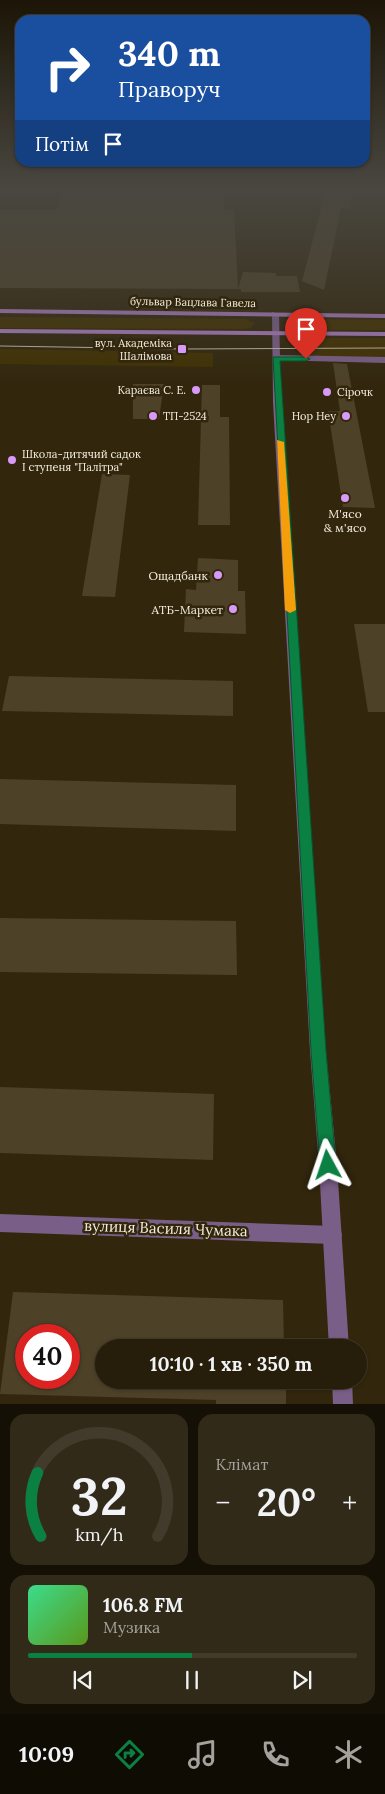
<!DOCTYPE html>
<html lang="uk">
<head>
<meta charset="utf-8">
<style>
	body { margin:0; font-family:Lora,serif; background:#322a18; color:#f1f3f6; height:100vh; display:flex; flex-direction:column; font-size:19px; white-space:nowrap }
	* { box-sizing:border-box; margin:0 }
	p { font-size:16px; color:#a4a29c }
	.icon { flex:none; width:28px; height:28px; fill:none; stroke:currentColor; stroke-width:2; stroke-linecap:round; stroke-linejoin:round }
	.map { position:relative; height:1404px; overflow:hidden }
	.details { display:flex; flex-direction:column; gap:10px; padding:10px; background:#151006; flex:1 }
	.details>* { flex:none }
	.top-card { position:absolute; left:15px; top:15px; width:355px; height:152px; border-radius:15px; box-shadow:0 1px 4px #0004,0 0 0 1px #423b2b; background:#1a4fa0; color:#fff; overflow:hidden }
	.speed { position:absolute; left:15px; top:1324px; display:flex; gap:10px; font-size:25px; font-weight:700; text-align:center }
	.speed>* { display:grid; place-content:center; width:65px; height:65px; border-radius:50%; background:#261d0a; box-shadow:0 1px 4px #0004,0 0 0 1px #423b2b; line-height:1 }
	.speed .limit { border:8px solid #d22; background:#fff; color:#111 }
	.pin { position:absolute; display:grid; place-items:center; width:42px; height:42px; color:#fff; margin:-51px -21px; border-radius:50% 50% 50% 0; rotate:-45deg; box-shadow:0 0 5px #0007 }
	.pin .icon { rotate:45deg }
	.me { position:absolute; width:55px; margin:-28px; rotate:355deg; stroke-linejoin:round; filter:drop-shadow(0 0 4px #0008) }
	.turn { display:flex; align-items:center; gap:18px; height:105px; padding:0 20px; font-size:22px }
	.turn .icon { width:65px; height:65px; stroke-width:2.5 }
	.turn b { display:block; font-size:35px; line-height:42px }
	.then { display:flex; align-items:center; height:48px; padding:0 20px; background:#0003; gap:10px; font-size:19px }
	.big { font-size:38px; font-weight:700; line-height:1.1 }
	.details .card { flex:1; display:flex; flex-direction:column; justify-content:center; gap:8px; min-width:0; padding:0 18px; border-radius:15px; background:#322a18 }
	.details .dial { align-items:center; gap:0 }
	.dial svg { height:130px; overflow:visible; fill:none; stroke:#423b2b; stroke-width:7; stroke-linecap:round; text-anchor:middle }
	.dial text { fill:#f1f3f6; stroke:none }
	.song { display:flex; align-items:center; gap:15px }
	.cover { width:60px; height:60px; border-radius:8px; background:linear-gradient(135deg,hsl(150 70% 55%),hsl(90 70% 35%)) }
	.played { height:5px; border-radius:2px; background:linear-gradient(90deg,#0b8043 50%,#423b2b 50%) }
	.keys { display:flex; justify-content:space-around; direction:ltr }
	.heat { display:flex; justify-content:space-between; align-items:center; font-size:28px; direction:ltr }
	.details .tiles { flex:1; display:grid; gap:10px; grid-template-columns:1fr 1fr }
	.card:last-child { grid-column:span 2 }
	.trip { position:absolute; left:95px; top:1339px; width:272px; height:50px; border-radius:25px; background:#261d0a; box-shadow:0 1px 4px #0004,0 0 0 1px #423b2b; font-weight:700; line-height:50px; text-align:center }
	.dock { display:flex; height:80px; justify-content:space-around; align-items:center; background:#0f0c04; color:#a4a29c }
	.dock .icon { width:35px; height:35px }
	.dock .selected { color:#0b8043 }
	.dock b { font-size:22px; color:#f1f3f6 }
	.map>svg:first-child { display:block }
	.green { fill:#413102 }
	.building { fill:#4d4228; fill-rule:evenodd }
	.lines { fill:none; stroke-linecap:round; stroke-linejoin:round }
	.minor { fill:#795e87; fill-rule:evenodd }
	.tertiary { fill:#795e87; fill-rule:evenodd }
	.secondary { fill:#a77bbd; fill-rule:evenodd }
	.tram { stroke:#c0b8a6; stroke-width:1 }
	.route { fill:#0b8043; stroke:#07532c }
	.slow { fill:#f59e0b }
	.poi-dot { fill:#d89af8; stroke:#32270d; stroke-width:2 }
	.labels { text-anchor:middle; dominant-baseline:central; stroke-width:5; stroke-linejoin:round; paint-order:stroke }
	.far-street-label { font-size:11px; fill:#f4edde; stroke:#32270d }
	.far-poi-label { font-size:11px; fill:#f4edde; stroke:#32270d; text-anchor:end }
	.poi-label { font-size:12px; fill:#f4edde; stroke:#32270d; text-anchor:end }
	.near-street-label { font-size:15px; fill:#f4edde; stroke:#32270d }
</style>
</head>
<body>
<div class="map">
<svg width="385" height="1404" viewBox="0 0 385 1404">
	<rect width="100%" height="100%" fill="#32270d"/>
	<path class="green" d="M0,317L245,319L255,323L251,328L245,329L0,328Z
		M301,319L385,320V330H302L295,328V321Z
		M302,338H385V358L303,357L298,353L297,344Z
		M0,349L213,353V367L0,364Z"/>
	<path class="building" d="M65,190H220V191L225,192L223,209H234L238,289L0,288V210H56Z
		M326,190H353L349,209L341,208L324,290L302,281Z
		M243,272L276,273V276H297L300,292H241V289H238Z
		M333,363L347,364L375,508L343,507L328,411H340Z
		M133,384H164L159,419H133Z
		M202,385H220V417H229L230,525H198Z
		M102,474L130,475L115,597L82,596Z
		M198,558L238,560V591H245L246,634L184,632L186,589L196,590Z
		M354,624H385V712H368Z
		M9,676L233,681V716L2,711Z
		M0,779L236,785V831L0,824Z
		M0,918L236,921L237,975L0,972Z
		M0,1087L214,1094L213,1160L0,1153Z
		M13,1292L283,1300L284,1348H104V1380H286V1404H216V1400L0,1394ZM26,1335H69V1378H26Z"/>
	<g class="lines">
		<path class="minor" d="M276,355L385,357V363L273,360V356Z
			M0,1214L333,1226L340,1228L342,1235L340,1242L333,1244L0,1232Z"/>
		<path class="tertiary" d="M272,312L279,314L281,402L326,1051L337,1165L349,1348H329L319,1165L310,1051L273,402Z
			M332,1380H352L353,1404H333Z"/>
		<path class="secondary" d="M0,309L385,314V318L0,313Z
			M0,329L385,332V336L0,333Z"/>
		<path class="tram" d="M0,346L182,349L385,348"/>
	</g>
	<linearGradient id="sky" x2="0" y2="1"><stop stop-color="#1c1507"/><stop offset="0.49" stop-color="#494740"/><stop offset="1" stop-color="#494740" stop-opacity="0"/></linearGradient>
	<rect width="385" height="386" fill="url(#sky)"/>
	<path class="route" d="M273,357H306L310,359L306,361H280L326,1051L336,1165L334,1171L328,1173L322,1171L320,1165L311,1051Z"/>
	<path class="slow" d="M277,440L284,442L296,610L290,613L285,610Z"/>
	<g class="poi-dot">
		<rect x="177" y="344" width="10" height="10" rx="2.5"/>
		<circle cx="196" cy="390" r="5"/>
		<circle cx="327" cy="392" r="5"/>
		<circle cx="153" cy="416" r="5"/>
		<circle cx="346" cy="416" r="5"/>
		<circle cx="12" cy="460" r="5"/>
		<circle cx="345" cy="498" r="5"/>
		<circle cx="218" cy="575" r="5"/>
		<circle cx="233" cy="609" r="5"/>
	</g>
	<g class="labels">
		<g class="far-street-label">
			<text transform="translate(193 302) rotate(1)">бульвар Вацлава Гавела</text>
		</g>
		<g class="far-poi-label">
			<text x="172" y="343">вул. Академіка<tspan x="172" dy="13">Шалімова</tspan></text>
			<text x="186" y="390">Караєва С. Е.</text>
			<text x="337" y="392" text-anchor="start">Сірочк</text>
			<text x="163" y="416" text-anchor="start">ТП-2524</text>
			<text x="336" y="416">Hop Hey</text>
			<text x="22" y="454" text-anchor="start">Школа-дитячий садок<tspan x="22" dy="13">І ступеня "Палітра"</tspan></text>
		</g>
		<g class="poi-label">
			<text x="345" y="513" text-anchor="middle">М'ясо<tspan x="345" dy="14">&amp; м'ясо</tspan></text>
			<text x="208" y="575">Ощадбанк</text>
			<text x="223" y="609">АТБ-Маркет</text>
		</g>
		<g class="near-street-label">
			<text transform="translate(166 1228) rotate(2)">вулиця Василя Чумака</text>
		</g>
	</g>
</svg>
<div class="speed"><div class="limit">40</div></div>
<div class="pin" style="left:306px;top:359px;background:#d93025"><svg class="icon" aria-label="arrive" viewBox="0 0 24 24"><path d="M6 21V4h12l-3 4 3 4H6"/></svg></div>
<svg class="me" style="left:328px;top:1165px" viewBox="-20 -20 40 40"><path d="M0-17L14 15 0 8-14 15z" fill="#0b8043" stroke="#fff" stroke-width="4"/></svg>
<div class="trip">10:10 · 1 хв · 350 m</div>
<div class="top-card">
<div class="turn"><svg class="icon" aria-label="right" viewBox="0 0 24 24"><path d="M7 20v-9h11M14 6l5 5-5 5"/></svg><div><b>340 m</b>Праворуч</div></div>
<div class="then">Потім<svg class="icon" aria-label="arrive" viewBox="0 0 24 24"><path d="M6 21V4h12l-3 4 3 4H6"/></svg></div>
</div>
</div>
<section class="details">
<div class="tiles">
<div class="card dial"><svg viewBox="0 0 100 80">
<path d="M14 69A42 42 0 1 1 86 69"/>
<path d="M14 69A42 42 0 0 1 12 30" stroke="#0b8043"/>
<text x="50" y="56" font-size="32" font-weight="700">32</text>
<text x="50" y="72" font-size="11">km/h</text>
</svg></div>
<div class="card"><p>Клімат</p>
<div class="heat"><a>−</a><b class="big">20°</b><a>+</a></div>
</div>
<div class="card">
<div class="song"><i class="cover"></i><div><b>106.8 FM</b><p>Музика</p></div></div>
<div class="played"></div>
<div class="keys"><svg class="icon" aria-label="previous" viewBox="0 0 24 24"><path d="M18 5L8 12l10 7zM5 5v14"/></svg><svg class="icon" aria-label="pause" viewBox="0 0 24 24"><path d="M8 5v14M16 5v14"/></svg><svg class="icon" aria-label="next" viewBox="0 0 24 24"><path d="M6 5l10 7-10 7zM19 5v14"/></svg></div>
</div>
</div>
</section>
<nav class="dock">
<b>10:09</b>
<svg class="icon selected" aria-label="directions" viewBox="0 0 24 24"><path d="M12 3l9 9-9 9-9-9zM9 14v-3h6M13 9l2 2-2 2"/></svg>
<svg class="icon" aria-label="music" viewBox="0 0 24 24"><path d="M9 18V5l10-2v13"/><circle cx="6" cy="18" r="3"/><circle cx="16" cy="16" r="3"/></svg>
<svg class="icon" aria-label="phone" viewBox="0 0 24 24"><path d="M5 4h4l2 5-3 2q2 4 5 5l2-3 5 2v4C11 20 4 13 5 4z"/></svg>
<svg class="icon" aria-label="climate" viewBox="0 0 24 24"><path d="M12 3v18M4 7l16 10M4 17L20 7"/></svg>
</nav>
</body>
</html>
